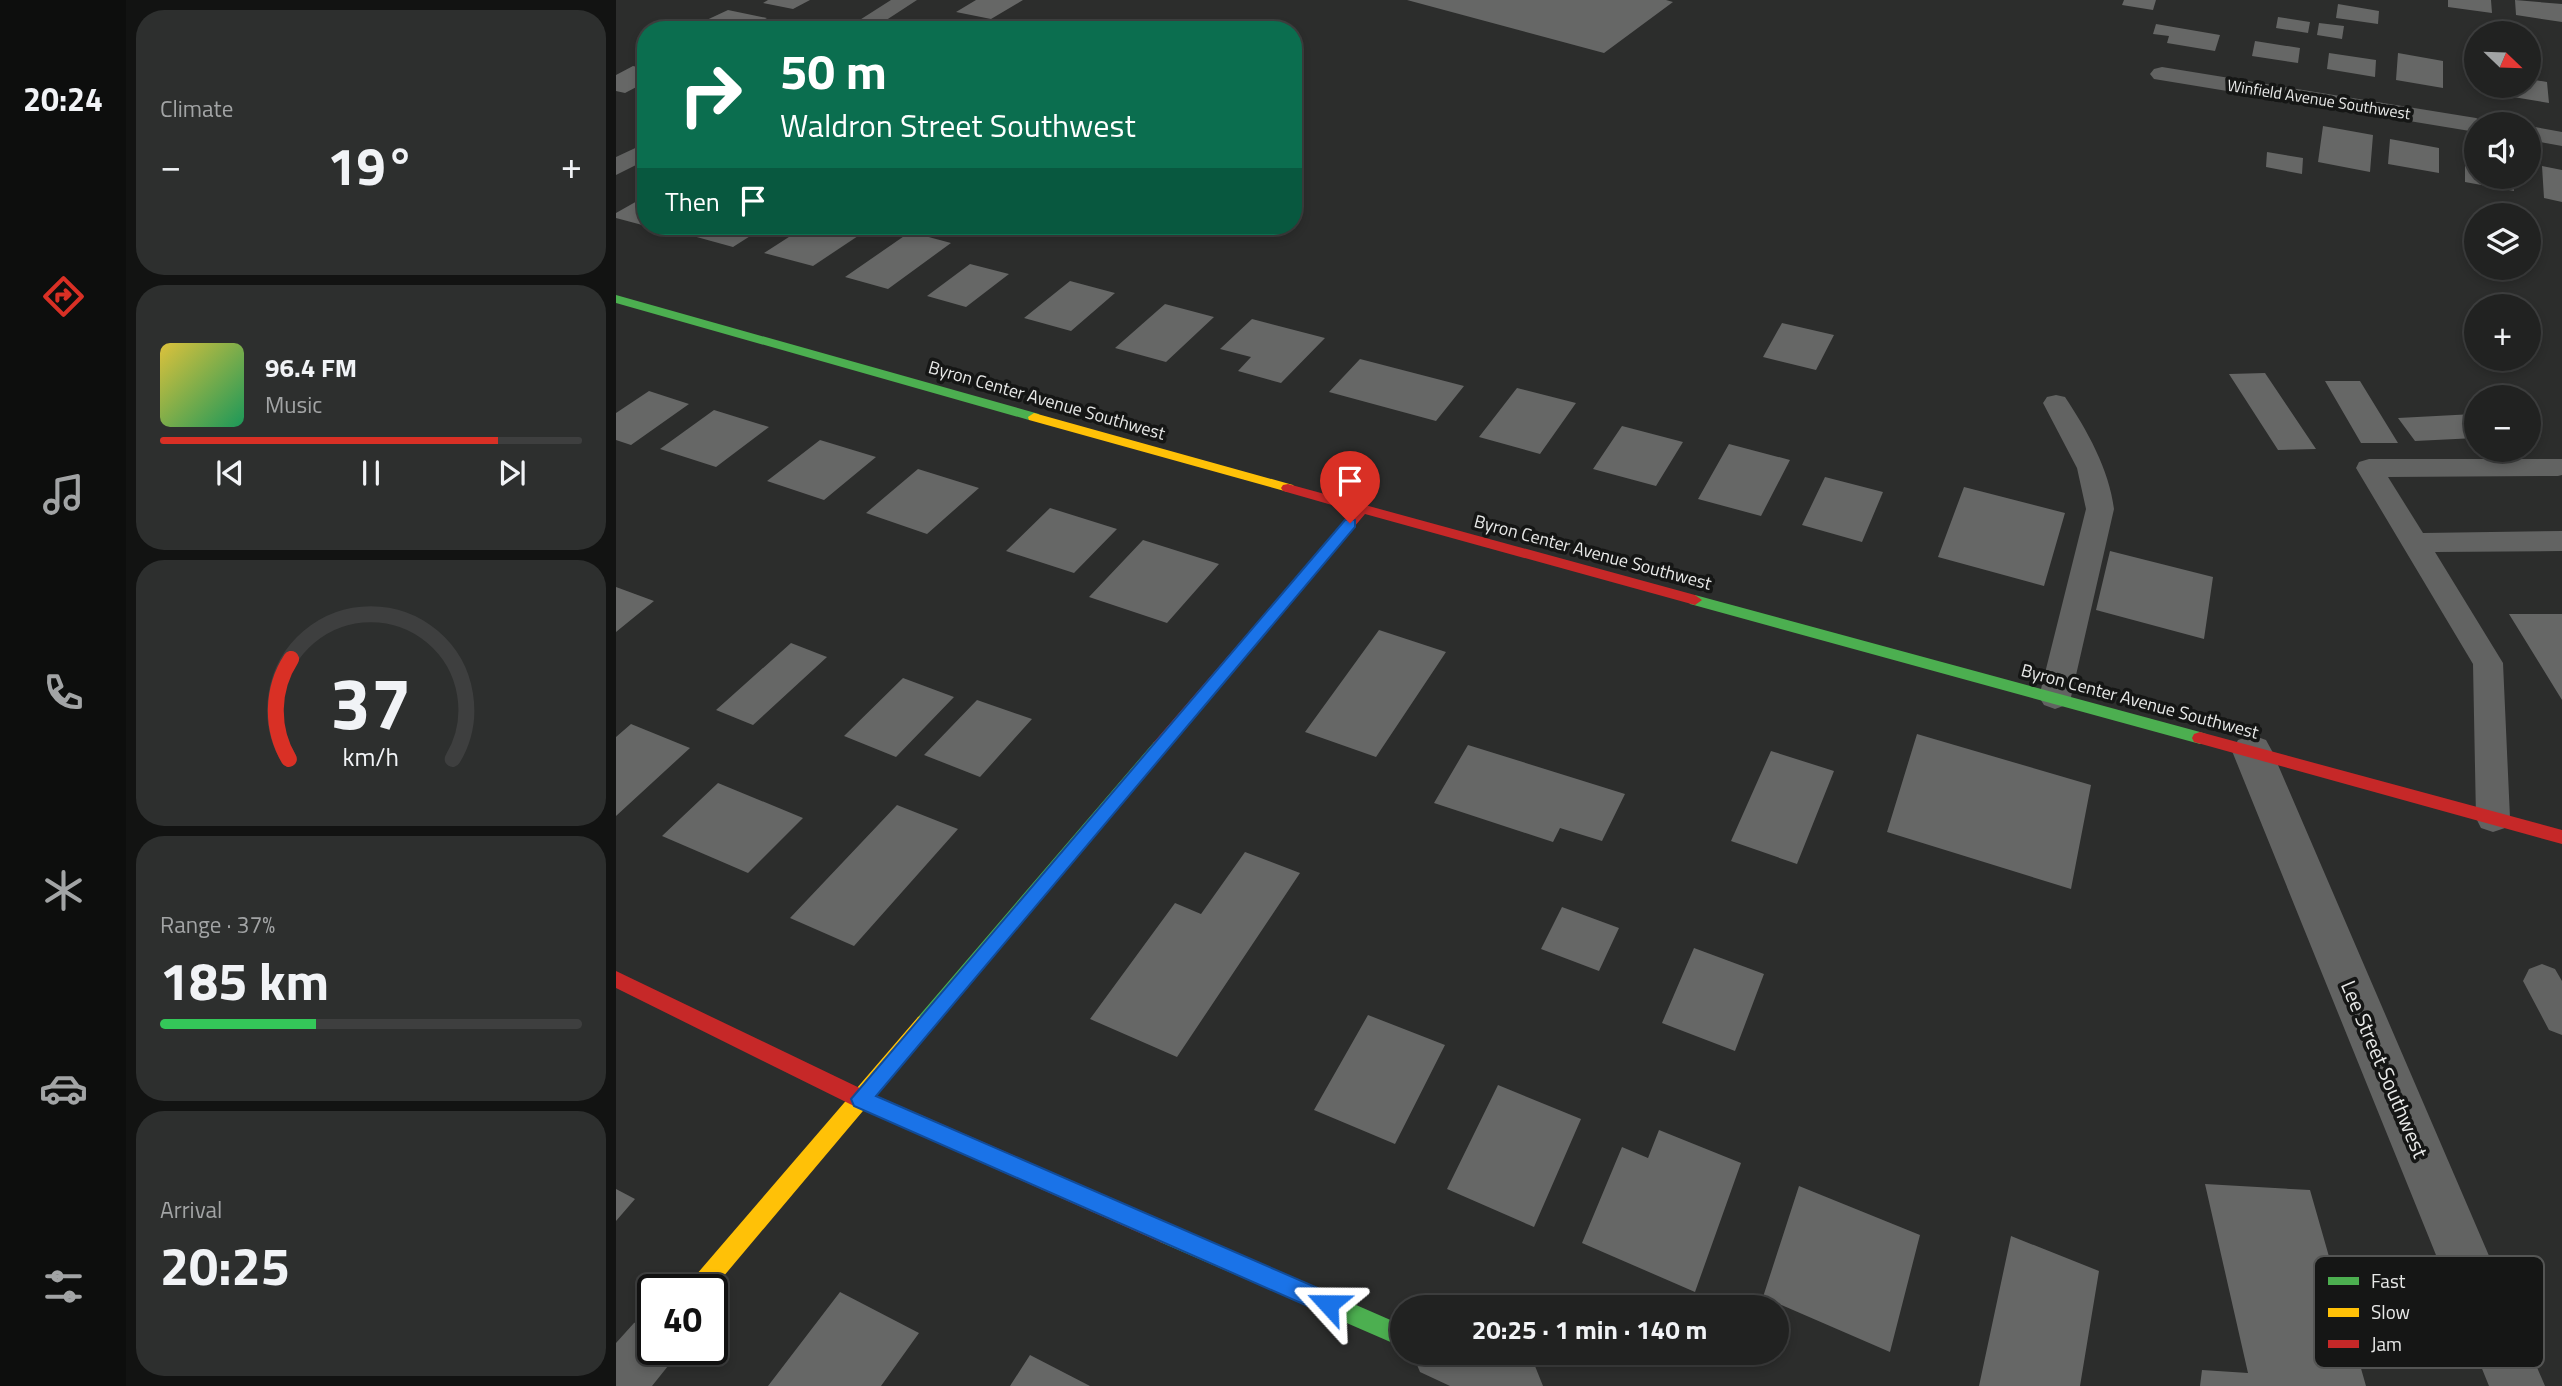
<!DOCTYPE html>
<html lang="en">
<head>
<meta charset="utf-8">
<style>
	body { margin:0; font-family:"Titillium Web",sans-serif; background:#2d2f2e; color:#f1f3f6; height:100vh; display:flex; flex-direction:column; font-size:26px; white-space:nowrap }
	* { box-sizing:border-box; margin:0 }
	p { font-size:23px; color:#a2a4a5 }
	.icon { flex:none; width:38px; height:38px; fill:none; stroke:currentColor; stroke-width:2; stroke-linecap:round; stroke-linejoin:round }
	.map { position:relative; flex:1; overflow:hidden }
	.panel { display:flex; flex-direction:column; gap:10px; padding:10px; background:#121312; width:490px }
	.panel>* { flex:none }
	.banner { position:absolute; left:21px; top:21px; width:665px; height:214px; border-radius:28px; box-shadow:0 4px 10px #0003,0 0 0 2px #3e3f3f; background:#0b6e4f; color:#fff; overflow:hidden }
	.needle { width:46px; rotate:113deg }
	.controls { position:absolute; left:1848px; top:21px; display:grid; gap:14px }
	.controls a { display:grid; place-items:center; width:77px; height:77px; border-radius:50%; background:#212221; box-shadow:0 4px 10px #0003,0 0 0 2px #3e3f3f; font-size:35px }
	.speed { position:absolute; left:21px; top:1274px; display:flex; gap:14px; font-size:35px; font-weight:700; text-align:center }
	.speed>* { display:grid; place-content:center; width:91px; height:91px; border-radius:50%; background:#212221; box-shadow:0 4px 10px #0003,0 0 0 2px #3e3f3f; line-height:1 }
	.speed .limit { border:4px solid #111; border-radius:10px; background:#fff; color:#111 }
	.pin { position:absolute; display:grid; place-items:center; width:60px; height:60px; color:#fff; margin:-72px -30px; border-radius:50% 50% 50% 0; rotate:-45deg; box-shadow:0 0 7px #0007 }
	.pin .icon { rotate:45deg }
	.me { position:absolute; width:77px; margin:-38px; rotate:294deg; stroke-linejoin:round; filter:drop-shadow(0 0 5px #0008) }
	.turn { display:flex; align-items:center; gap:24px; height:147px; padding:0 28px; font-size:32px }
	.turn .icon { width:91px; height:91px; stroke-width:2.5 }
	.turn b { display:block; font-size:49px; line-height:60px }
	.then { display:flex; align-items:center; height:66px; padding:0 28px; background:#0003; gap:14px; font-size:26px }
	.big { font-size:52px; font-weight:700; line-height:1.1 }
	.panel .widget { flex:1; display:flex; flex-direction:column; justify-content:center; gap:10px; min-width:0; padding:0 24px; border-radius:28px; background:#2d2f2e }
	.panel .dial { align-items:center; gap:0 }
	.dial svg { height:182px; overflow:visible; fill:none; stroke:#3e3f3f; stroke-width:7; stroke-linecap:round; text-anchor:middle }
	.dial text { fill:#f1f3f6; stroke:none }
	.song { display:flex; align-items:center; gap:21px }
	.cover { width:84px; height:84px; border-radius:10px; background:linear-gradient(135deg,hsl(50 70% 55%),hsl(150 70% 35%)) }
	.played { height:7px; border-radius:4px; background:linear-gradient(90deg,#d93025 80%,#3e3f3f 80%) }
	.keys { display:flex; justify-content:space-around; direction:ltr }
	.heat { display:flex; justify-content:space-between; align-items:center; font-size:38px; direction:ltr }
	.charge { height:10px; border-radius:5px; background:linear-gradient(90deg,#34c759 37%,#3e3f3f 0) }
	.trip { position:absolute; left:774px; top:1295px; width:399px; height:70px; border-radius:35px; background:#212221; box-shadow:0 4px 10px #0003,0 0 0 2px #3e3f3f; font-weight:700; line-height:70px; text-align:center }
	main { display:flex; flex:1; min-height:0 }
	.dock { display:flex; flex-direction:column; width:126px; justify-content:space-around; align-items:center; background:#0d0e0d; color:#a2a4a5 }
	.dock .icon { width:49px; height:49px }
	.dock .current { color:#d93025 }
	.dock b { font-size:32px; color:#f1f3f6 }
	.map>svg:first-child { display:block }
	.building { fill:#666766 }
	.lines { fill:none; stroke-linecap:round; stroke-linejoin:round }
	.lane { fill:#626362; fill-rule:evenodd }
	.street { fill:#626362; fill-rule:evenodd }
	.fast { fill:#4caf50; fill-rule:evenodd }
	.slow { fill:#ffc107; fill-rule:evenodd }
	.jam { fill:#c62828; fill-rule:evenodd }
	.route { fill:#1a73e8; stroke:#114b97; stroke-width:2 }
	.labels { text-anchor:middle; dominant-baseline:central; stroke-width:7; stroke-linejoin:round; paint-order:stroke }
	.far-street-label { font-size:16px; fill:#e8e9e8; stroke:#151615 }
	.street-label { font-size:18px; fill:#e8e9e8; stroke:#151615 }
	.near-street-label { font-size:21px; fill:#e8e9e8; stroke:#151615 }
	.key { fill:#151615; stroke:#545554; stroke-width:2 }
	.key-label { font-size:19px; fill:#e8e9e8 }
</style>
</head>
<body>
<main>
<nav class="dock">
<b>20:24</b>
<svg class="icon current" aria-label="directions" viewBox="0 0 24 24"><path d="M12 3l9 9-9 9-9-9zM9 14v-3h6M13 9l2 2-2 2"/></svg>
<svg class="icon" aria-label="music" viewBox="0 0 24 24"><path d="M9 18V5l10-2v13"/><circle cx="6" cy="18" r="3"/><circle cx="16" cy="16" r="3"/></svg>
<svg class="icon" aria-label="phone" viewBox="0 0 24 24"><path d="M5 4h4l2 5-3 2q2 4 5 5l2-3 5 2v4C11 20 4 13 5 4z"/></svg>
<svg class="icon" aria-label="climate" viewBox="0 0 24 24"><path d="M12 3v18M4 7l16 10M4 17L20 7"/></svg>
<svg class="icon" aria-label="car" viewBox="0 0 24 24"><path d="M5 17H2v-5l4-1 3-4h7l3 4 3 1v5h-3M9 17h6M6 11h13"/><circle cx="7" cy="17" r="2"/><circle cx="17" cy="17" r="2"/></svg>
<svg class="icon" aria-label="filters" viewBox="0 0 24 24"><path d="M4 7h16M4 17h16"/><circle cx="9" cy="7" r="2"/><circle cx="15" cy="17" r="2"/></svg>
</nav>
<section class="panel">
<div class="widget"><p>Climate</p>
<div class="heat"><a>−</a><b class="big">19°</b><a>+</a></div>
</div>
<div class="widget">
<div class="song"><i class="cover"></i><div><b>96.4 FM</b><p>Music</p></div></div>
<div class="played"></div>
<div class="keys"><svg class="icon" aria-label="previous" viewBox="0 0 24 24"><path d="M18 5L8 12l10 7zM5 5v14"/></svg><svg class="icon" aria-label="pause" viewBox="0 0 24 24"><path d="M8 5v14M16 5v14"/></svg><svg class="icon" aria-label="next" viewBox="0 0 24 24"><path d="M6 5l10 7-10 7zM19 5v14"/></svg></div>
</div>
<div class="widget dial"><svg viewBox="0 0 100 80">
<path d="M14 69A42 42 0 1 1 86 69"/>
<path d="M14 69A42 42 0 0 1 15 25" stroke="#d93025"/>
<text x="50" y="56" font-size="32" font-weight="700">37</text>
<text x="50" y="72" font-size="11">km/h</text>
</svg></div>
<div class="widget"><p>Range · 37%</p><b class="big">185 km</b><div class="charge"></div></div>
<div class="widget"><p>Arrival</p><b class="big">20:25</b></div>
</section>
<div class="map">
<svg width="1946" height="1386" viewBox="0 0 1946 1386">
	<rect width="100%" height="100%" fill="#2c2d2c"/>
	<path class="building" d="M152,0H194L177,9L147,3Z
		M360,0H407L375,19L340,12Z
		M791,0H1050L1057,2L988,53Z
		M1508,0H1540L1537,10L1506,5Z
		M1832,0H1875L1876,13L1832,7Z
		M1899,0L1946,4V22L1900,15Z
		M1722,4L1763,11L1762,24L1720,18Z
		M112,10L151,18L129,30H108L82,24Z
		M1662,17L1694,22L1692,33L1660,28Z
		M332,19L363,25L355,30H312Z
		M1703,23L1728,26L1726,39L1701,35Z
		M1540,24L1604,35L1599,51L1551,43L1553,36L1537,34Z
		M1639,41L1684,48L1682,63L1636,56Z
		M1713,53L1760,60L1759,77L1711,69Z
		M1782,53L1827,61V88L1780,80Z
		M17,66L30,69V82L9,93L0,91V75Z
		M1913,79L1931,82L1933,103L1885,95V86H1913Z
		M1707,126L1757,135L1754,172L1702,162Z
		M1774,139L1823,148V173L1772,164Z
		M1651,152L1687,158L1686,174L1650,167Z
		M1849,154L1860,156V177H1897L1898,191L1849,182Z
		M1926,166L1946,170V202L1928,198Z
		M30,196V226L0,218V213Z
		M93,226H150L117,247L77,236Z
		M190,226H257L197,266L148,253Z
		M294,232L335,243L272,289L229,277Z
		M354,264L393,274L350,307L311,296Z
		M454,281L499,293L455,331L408,318Z
		M549,304L598,317L550,362L499,348Z
		M636,319L709,338L665,383L622,371L635,357L604,349Z
		M1166,323L1218,335L1200,370L1147,357Z
		M744,359L848,386L820,421L713,392Z
		M1649,373L1700,449L1662,450L1613,374Z
		M1709,381H1744L1782,443H1745Z
		M901,388L960,403L924,454L863,437Z
		M33,391L73,404L15,445L0,440V413Z
		M98,410L153,427L100,467L44,449Z
		M1858,414L1860,438L1799,441L1782,418Z
		M1006,426L1067,442L1040,486L977,469Z
		M204,440L260,457L208,500L151,481Z
		M1113,444L1174,460L1145,516L1082,499Z
		M302,469L363,488L311,534L250,513Z
		M1209,477L1267,492L1246,542L1186,525Z
		M1348,487L1449,513L1428,586L1322,557Z
		M434,508L501,529L458,573L390,551Z
		M527,540L603,564L551,623L473,597Z
		M1494,551L1597,577L1588,639L1480,610Z
		M0,587L38,601L0,632Z
		M1893,614H1946V700Z
		M763,630L830,652L760,757L689,732Z
		M175,643L211,657L137,725L100,710Z
		M287,678L338,697L280,757L228,736Z
		M361,700L416,719L364,777L308,755Z
		M15,724L74,748L0,816V737Z
		M1301,734L1475,785L1455,889L1271,832Z
		M852,745L1009,794L986,841L944,828L937,842L818,803Z
		M1155,751L1218,771L1181,864L1115,841Z
		M102,783L187,818L132,873L46,836Z
		M281,805L342,829L238,946L174,918Z
		M629,852L684,873L561,1057L474,1019L559,903L585,914Z
		M946,907L1003,928L983,971L925,949Z
		M1078,948L1148,974L1119,1051L1046,1023Z
		M752,1015L829,1045L779,1144L698,1110Z
		M882,1085L965,1119L918,1227L831,1189Z
		M1043,1130L1125,1163L1079,1292L966,1243L1006,1147L1032,1158Z
		M1589,1184L1694,1190L1750,1386H1584L1586,1370L1632,1373Z
		M1183,1186L1304,1235L1274,1352L1147,1297Z
		M0,1189L19,1199L0,1221Z
		M1395,1236L1483,1271L1464,1386H1363Z
		M224,1292L303,1333L265,1386H152Z
		M414,1355L474,1386H394Z"/>
	<g class="lines">
		<path class="lane" d="M1440,395L1449,397C1471,430 1493,469 1498,509L1455,697L1450,705L1439,709L1428,705L1423,697L1470,509L1461,468L1427,403L1431,397Z
			M1753,459H1946V475L1942,476L1772,477L1807,533L1946,531V551L1819,552L1887,663L1894,818L1889,828L1877,832L1865,828L1860,818L1857,664L1740,468L1743,462Z
			M1926,964L1939,969L1946,981V1035L1933,1030L1907,981L1913,969Z"/>
		<path class="street" d="M275,0H301L255,30H228Z
			M1546,67L1860,118L1872,124H1860V132L1538,79L1534,74L1538,69Z
			M1913,126L1946,132V146L1913,140Z
			M30,143V160L0,175V157Z
			M1636,735L1650,740L1656,751L1929,1386H1873L1616,751L1622,740Z
			M37,1315V1349H61L56,1361L36,1386H0V1343L18,1323Z
			M796,1353H887L919,1366L927,1386H834L804,1372Z"/>
		<path class="fast" d="M0,295L423,414L424,417L423,420H413L0,303Z
			M1079,595L1584,732L1590,734L1592,738L1590,742L1584,744L1074,604L1072,600Z
			M544,740L550,742L552,746L550,750L316,1029L309,1032L302,1029L299,1023L302,1017L538,742Z
			M552,1223L786,1325V1347L544,1242L541,1234L544,1226Z"/>
		<path class="slow" d="M418,413L677,485L679,488L672,492L413,420L412,417Z
			M309,1014L316,1017L319,1023L316,1029L96,1290H71L74,1282L302,1017Z"/>
		<path class="jam" d="M672,484L1079,595L1086,600L1079,605L749,514L550,750H538L536,746L538,742L737,511L667,491L665,488L667,485Z
			M1584,732L1946,830V844L1578,742L1576,738L1578,734Z
			M0,971L252,1092L560,1226L563,1234L560,1242L552,1245L544,1242L238,1106L0,988Z"/>
	</g>
	<path class="route" d="M734,519L739,520V527L260,1096L720,1296L723,1304L720,1312L712,1315L238,1106L235,1099L729,520Z"/>
	<g class="labels">
		<g class="far-street-label">
			<text transform="translate(1703 99) rotate(9)">Winfield Avenue Southwest</text>
		</g>
		<g class="street-label">
			<text transform="translate(431 400) rotate(16)">Byron Center Avenue Southwest</text>
			<text transform="translate(977 552) rotate(15)">Byron Center Avenue Southwest</text>
			<text transform="translate(1524 701) rotate(15)">Byron Center Avenue Southwest</text>
		</g>
		<g class="near-street-label">
			<text transform="translate(1769 1069) rotate(67)">Lee Street Southwest</text>
		</g>
	</g>
	<rect x="1698" y="1256" width="230" height="112" rx="10" class="key"/>
	<rect x="1712" y="1277" width="31" height="8" fill="#4caf50"/>
	<rect x="1712" y="1308" width="31" height="9" fill="#ffc107"/>
	<rect x="1712" y="1340" width="31" height="8" fill="#c62828"/>
	<g class="key-label">
		<text x="1755" y="1288">Fast</text>
		<text x="1755" y="1319">Slow</text>
		<text x="1755" y="1351">Jam</text>
	</g>
</svg>
<div class="controls">
<a><svg class="needle" viewBox="-14 -14 28 28"><path d="M0-13l5 13h-10z" fill="#e53935"/><path d="M0 13l5-13h-10z" fill="#a2a4a5"/></svg></a>
<a><svg class="icon" aria-label="sound" viewBox="0 0 24 24"><path d="M4 9h4l5-4v14l-5-4H4zM17 9q2 3 0 6"/></svg></a>
<a><svg class="icon" aria-label="layers" viewBox="0 0 24 24"><path d="M12 4l9 5-9 5-9-5zM3 14l9 5 9-5"/></svg></a>
<a>+</a>
<a>−</a>
</div>
<div class="speed"><div class="limit">40</div></div>
<div class="pin" style="left:734px;top:523px;background:#d93025"><svg class="icon" aria-label="arrive" viewBox="0 0 24 24"><path d="M6 21V4h12l-3 4 3 4H6"/></svg></div>
<svg class="me" style="left:712px;top:1304px" viewBox="-20 -20 40 40"><path d="M0-17L14 15 0 8-14 15z" fill="#1a73e8" stroke="#fff" stroke-width="4"/></svg>
<div class="trip">20:25 · 1 min · 140 m</div>
<div class="banner">
<div class="turn"><svg class="icon" aria-label="right" viewBox="0 0 24 24"><path d="M7 20v-9h11M14 6l5 5-5 5"/></svg><div><b>50 m</b>Waldron Street Southwest</div></div>
<div class="then">Then<svg class="icon" aria-label="arrive" viewBox="0 0 24 24"><path d="M6 21V4h12l-3 4 3 4H6"/></svg></div>
</div>
</div>
</main>
</body>
</html>
